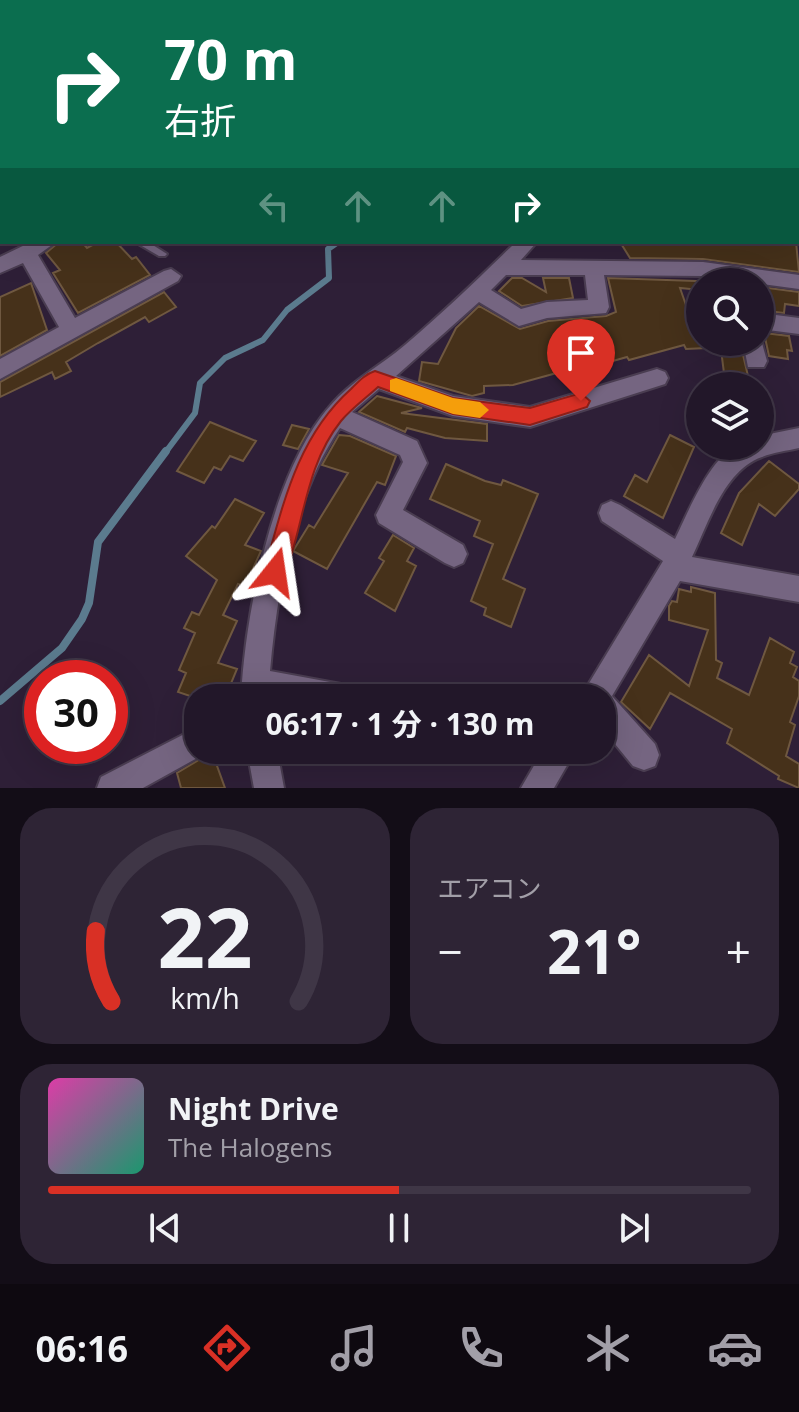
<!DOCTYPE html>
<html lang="ja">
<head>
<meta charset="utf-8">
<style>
	body { margin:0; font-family:"Open Sans","Noto Sans JP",sans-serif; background:#2e2435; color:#f1f3f6; height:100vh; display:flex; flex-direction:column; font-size:30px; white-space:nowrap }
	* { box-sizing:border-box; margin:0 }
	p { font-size:26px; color:#a29fa8 }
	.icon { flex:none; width:44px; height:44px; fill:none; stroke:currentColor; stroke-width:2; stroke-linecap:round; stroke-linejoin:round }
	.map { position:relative; height:788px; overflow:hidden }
	.sheet { display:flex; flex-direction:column; gap:20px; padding:20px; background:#130d17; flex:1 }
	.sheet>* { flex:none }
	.guide { position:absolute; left:0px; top:0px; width:800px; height:244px; box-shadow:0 8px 32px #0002,0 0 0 2px #3f3646; background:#0b6e4f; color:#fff; overflow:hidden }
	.controls { position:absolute; left:686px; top:268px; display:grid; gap:16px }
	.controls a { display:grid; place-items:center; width:88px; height:88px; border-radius:50%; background:#221729; box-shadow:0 8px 32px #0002,0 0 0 2px #3f3646; font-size:40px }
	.speed { position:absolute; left:24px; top:660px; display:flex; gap:16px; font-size:40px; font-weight:700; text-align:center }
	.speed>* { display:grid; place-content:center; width:104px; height:104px; border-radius:50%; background:#221729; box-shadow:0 8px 32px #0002,0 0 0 2px #3f3646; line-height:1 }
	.speed .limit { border:12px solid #d22; background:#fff; color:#111 }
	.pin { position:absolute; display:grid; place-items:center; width:68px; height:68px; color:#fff; margin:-82px -34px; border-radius:50% 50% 50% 0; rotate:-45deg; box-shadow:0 0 8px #0007 }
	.pin .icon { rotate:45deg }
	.me { position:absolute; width:88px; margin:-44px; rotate:15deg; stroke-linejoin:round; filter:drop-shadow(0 0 6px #0008) }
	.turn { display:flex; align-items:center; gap:28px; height:168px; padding:0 32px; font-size:36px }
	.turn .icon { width:104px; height:104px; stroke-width:2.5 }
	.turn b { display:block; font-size:56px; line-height:68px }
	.lanes { display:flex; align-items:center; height:76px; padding:0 32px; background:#0003; justify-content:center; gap:40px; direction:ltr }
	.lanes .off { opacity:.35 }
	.big { font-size:60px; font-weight:700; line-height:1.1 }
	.sheet .card { flex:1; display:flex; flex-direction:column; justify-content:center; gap:12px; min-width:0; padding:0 28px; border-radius:32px; background:#2e2435 }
	.sheet .dial { align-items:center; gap:0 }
	.dial svg { height:208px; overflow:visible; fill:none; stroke:#3f3646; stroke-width:7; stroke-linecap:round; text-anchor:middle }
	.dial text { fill:#f1f3f6; stroke:none }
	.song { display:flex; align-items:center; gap:24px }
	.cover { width:96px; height:96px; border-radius:12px; background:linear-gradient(135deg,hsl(320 70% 55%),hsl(160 70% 35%)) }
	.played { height:8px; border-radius:4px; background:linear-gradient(90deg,#d93025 50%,#3f3646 50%) }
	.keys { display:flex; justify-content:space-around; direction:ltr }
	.heat { display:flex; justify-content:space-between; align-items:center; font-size:44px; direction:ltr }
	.sheet .tiles { flex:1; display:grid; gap:20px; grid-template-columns:1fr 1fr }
	.card:last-child { grid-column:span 2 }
	.trip { position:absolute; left:184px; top:684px; width:432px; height:80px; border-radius:32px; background:#221729; box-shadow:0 8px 32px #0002,0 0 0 2px #3f3646; font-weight:700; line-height:80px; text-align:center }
	.tabs { display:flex; height:128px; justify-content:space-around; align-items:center; background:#0e0910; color:#a29fa8 }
	.tabs .icon { width:56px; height:56px }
	.tabs .on { color:#d93025 }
	.tabs b { font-size:36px; color:#f1f3f6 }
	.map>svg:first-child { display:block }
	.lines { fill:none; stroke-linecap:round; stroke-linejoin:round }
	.stream-far1 { stroke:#5b7b8e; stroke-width:6 }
	.stream { stroke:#5b7b8e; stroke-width:8 }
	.building { fill:#46311a; stroke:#6f5840; stroke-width:2 }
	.lane-casing { stroke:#4a3d51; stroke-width:4 }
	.street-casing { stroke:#4a3d51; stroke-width:4 }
	.secondary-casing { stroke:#4a3d51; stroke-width:4 }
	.lane { fill:#756581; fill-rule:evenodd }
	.street { fill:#756581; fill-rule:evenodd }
	.secondary { fill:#756581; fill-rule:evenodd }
	.route { fill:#d93025; stroke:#8d1f18; stroke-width:2 }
	.slow { fill:#f59e0b }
</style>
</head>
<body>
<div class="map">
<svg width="799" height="788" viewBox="0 0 799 788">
	<rect width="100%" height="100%" fill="#2e1f37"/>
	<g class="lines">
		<path class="stream-far1" d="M165,453L195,413L200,383L225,358L263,340L287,310L329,278L328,249L338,242"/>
		<path class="stream" d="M0,701L62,648L82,619L89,603L98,542L166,451"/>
	</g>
	<path class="building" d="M59,242H82L87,248L98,242H116L132,259L136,257L150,275L78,313L53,273L60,270L46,253Z
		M620,242H796L799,272L703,259L630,258Z
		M512,278H522L546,292L543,278H569L573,298L522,306L499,291Z
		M608,278L725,282H700V290L680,288L694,328L700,333V342L706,348L686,349L684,345L629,360L627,357L588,368L586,365L513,385L484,386V393L472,396L419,381L422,362L438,364L456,328L479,306L520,329L548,321L606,316L616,312Z
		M31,283L47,330L0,356V297Z
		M760,287L799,292V306L785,304L784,313L760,310Z
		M164,292L176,307L149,322L145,317L98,343L66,362L71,371L55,379L52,372L0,397V382Z
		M764,333L789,336L792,351L787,350L788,359L769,356Z
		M720,342H740L748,376L724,373Z
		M377,396L422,408L401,413L487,424V441L445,438L407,428L405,432L359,412Z
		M210,422L256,441L243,461L230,456L221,470L214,467L204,483L177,471Z
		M292,425L309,429L298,449L283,445Z
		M339,435L350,436L396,456L385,485L377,482L327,569L293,551L309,525L314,528L348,473L322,465Z
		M670,435L694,447L663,518L624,496L635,475L647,482Z
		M769,461L799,484V489L775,516L759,504L742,545L721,533L739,493Z
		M446,464L485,481L501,485L503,480L538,494L503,579L525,589L511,627L484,615L486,608L471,601L493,544L474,536L480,521L430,499Z
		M235,499L264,513L245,545L261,551L245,586L238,584L223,615L237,621L218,663L237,669L225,698H196L178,692L186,673L179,670L195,633L184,628L192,612L199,615L217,580L186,556L212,526L215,528Z
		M393,535L414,548L407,561L416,566L395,611L365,593L384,561L379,558Z
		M691,587L715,593L716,660L722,663L717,678L749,695L770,638L794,652L790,663L797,667L793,677L799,681V696L790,722L795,725L786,756L799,764V788L778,779L779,776L727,743L732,729L670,693L650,729L621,702L649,655L689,686L708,630L669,620V606L672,601L677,602L679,589L691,592Z
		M212,752L225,788H181L177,773Z"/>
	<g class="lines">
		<defs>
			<path id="lane" d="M135,242H148L167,254L165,256H159Z"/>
			<path id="street" d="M181,0H195L196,2H182Z
				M458,0H472L474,2H460Z
				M768,0H782L767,2Z
				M798,98H799V110H798Z
				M798,181H799V193H798Z
				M31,242H56L38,255L75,318L164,271L171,269L181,276L178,281L0,379V359L59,327L23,263L0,273V257Z
				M516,242H537L521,260L703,262L799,275V289L703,276L604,275L609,307L606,313L547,318L519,326L479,302L396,376L453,396L530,407L657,369L665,372L668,378L665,384L530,427L453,416L379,389L352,412L417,441L427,463L403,510L463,545L467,554L463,563L454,567L445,563L379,523L376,515L403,462L400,455L340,428C294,495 277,590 270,671L341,684L351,688L355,698H241C245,614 273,470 330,406C351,381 380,366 405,345C444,312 480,277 516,242ZM506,275H585L588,300L547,302L521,309L491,290Z
				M760,313L799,318V334L760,329Z
				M760,336L767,361L764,367H748L743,342H760Z
				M799,428V448C787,451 774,452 762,457C724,470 708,524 692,557L799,576V602L680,581L612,696L655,744L659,755L655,766L644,770L633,766L602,728V698H580L663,561L602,521L599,513L602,505L611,501L620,505L675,539C687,515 712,451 740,446C746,445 754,446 760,446V436Z
				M198,727V750L208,752L143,788H97L101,777Z
				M247,750H277L284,788H254Z
				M543,750H576L554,788H521Z"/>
			<path id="secondary" d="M676,0H699L700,2H677Z
				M798,18L799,19V29L798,28Z"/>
		</defs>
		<use href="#lane" class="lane-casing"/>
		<use href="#street" class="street-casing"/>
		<use href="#secondary" class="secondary-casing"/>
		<use href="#lane" class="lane"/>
		<use href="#street" class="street"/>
		<use href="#secondary" class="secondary"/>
	</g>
	<path class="route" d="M375,371L453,398L530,408L581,393L590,401L587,407L530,425L453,414L378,387C366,398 351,409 341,421C304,467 304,528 283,580L275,583L267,580L264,572C283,505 297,437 351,389C358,382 365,374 375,371Z"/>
	<path class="slow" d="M396,378L453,398L480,402L489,410L480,418L453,414L390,391V380Z"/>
</svg>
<div class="controls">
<a><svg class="icon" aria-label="search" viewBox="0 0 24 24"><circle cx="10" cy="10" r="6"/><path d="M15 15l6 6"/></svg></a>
<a><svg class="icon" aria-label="layers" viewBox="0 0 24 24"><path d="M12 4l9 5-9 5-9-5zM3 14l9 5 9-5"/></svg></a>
</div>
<div class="speed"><div class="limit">30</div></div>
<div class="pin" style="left:581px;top:401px;background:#d93025"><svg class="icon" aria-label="arrive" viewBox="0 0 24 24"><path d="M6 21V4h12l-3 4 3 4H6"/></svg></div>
<svg class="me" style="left:275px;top:572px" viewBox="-20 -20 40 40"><path d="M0-17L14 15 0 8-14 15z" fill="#d93025" stroke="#fff" stroke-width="4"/></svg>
<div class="trip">06:17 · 1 分 · 130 m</div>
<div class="guide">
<div class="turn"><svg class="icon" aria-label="right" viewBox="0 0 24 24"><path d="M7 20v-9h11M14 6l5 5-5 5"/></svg><div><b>70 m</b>右折</div></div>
<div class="lanes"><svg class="icon off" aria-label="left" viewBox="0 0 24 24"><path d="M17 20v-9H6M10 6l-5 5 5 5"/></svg><svg class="icon off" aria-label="ahead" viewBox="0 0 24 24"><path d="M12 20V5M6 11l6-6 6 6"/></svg><svg class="icon off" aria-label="ahead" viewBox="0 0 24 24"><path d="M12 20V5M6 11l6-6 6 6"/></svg><svg class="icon" aria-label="right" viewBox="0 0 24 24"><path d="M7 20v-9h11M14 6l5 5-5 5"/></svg></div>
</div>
</div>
<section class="sheet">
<div class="tiles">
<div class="card dial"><svg viewBox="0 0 100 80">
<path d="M14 69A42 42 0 1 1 86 69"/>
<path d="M14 69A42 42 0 0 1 8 42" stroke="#d93025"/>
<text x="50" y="56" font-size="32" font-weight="700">22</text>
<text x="50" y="72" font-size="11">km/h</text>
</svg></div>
<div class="card"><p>エアコン</p>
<div class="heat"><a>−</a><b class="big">21°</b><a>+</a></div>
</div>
<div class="card">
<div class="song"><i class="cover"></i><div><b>Night Drive</b><p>The Halogens</p></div></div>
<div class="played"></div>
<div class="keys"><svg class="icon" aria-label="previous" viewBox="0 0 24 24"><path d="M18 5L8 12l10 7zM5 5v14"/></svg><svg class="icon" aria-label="pause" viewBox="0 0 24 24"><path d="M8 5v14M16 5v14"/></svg><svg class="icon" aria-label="next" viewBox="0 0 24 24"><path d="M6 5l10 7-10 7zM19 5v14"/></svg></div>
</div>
</div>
</section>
<nav class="tabs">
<b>06:16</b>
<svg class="icon on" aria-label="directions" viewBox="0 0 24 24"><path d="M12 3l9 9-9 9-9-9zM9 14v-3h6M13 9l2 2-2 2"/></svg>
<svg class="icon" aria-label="music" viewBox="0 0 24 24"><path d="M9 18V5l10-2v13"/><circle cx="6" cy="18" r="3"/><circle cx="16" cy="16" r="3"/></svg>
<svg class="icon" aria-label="phone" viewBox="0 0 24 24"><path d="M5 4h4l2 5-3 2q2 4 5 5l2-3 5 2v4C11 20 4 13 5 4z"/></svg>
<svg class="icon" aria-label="climate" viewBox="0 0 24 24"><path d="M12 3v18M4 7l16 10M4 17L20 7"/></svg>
<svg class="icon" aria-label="car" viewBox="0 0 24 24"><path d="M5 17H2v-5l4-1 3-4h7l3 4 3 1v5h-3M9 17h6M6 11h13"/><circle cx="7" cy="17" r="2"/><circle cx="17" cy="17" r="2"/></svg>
</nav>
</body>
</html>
